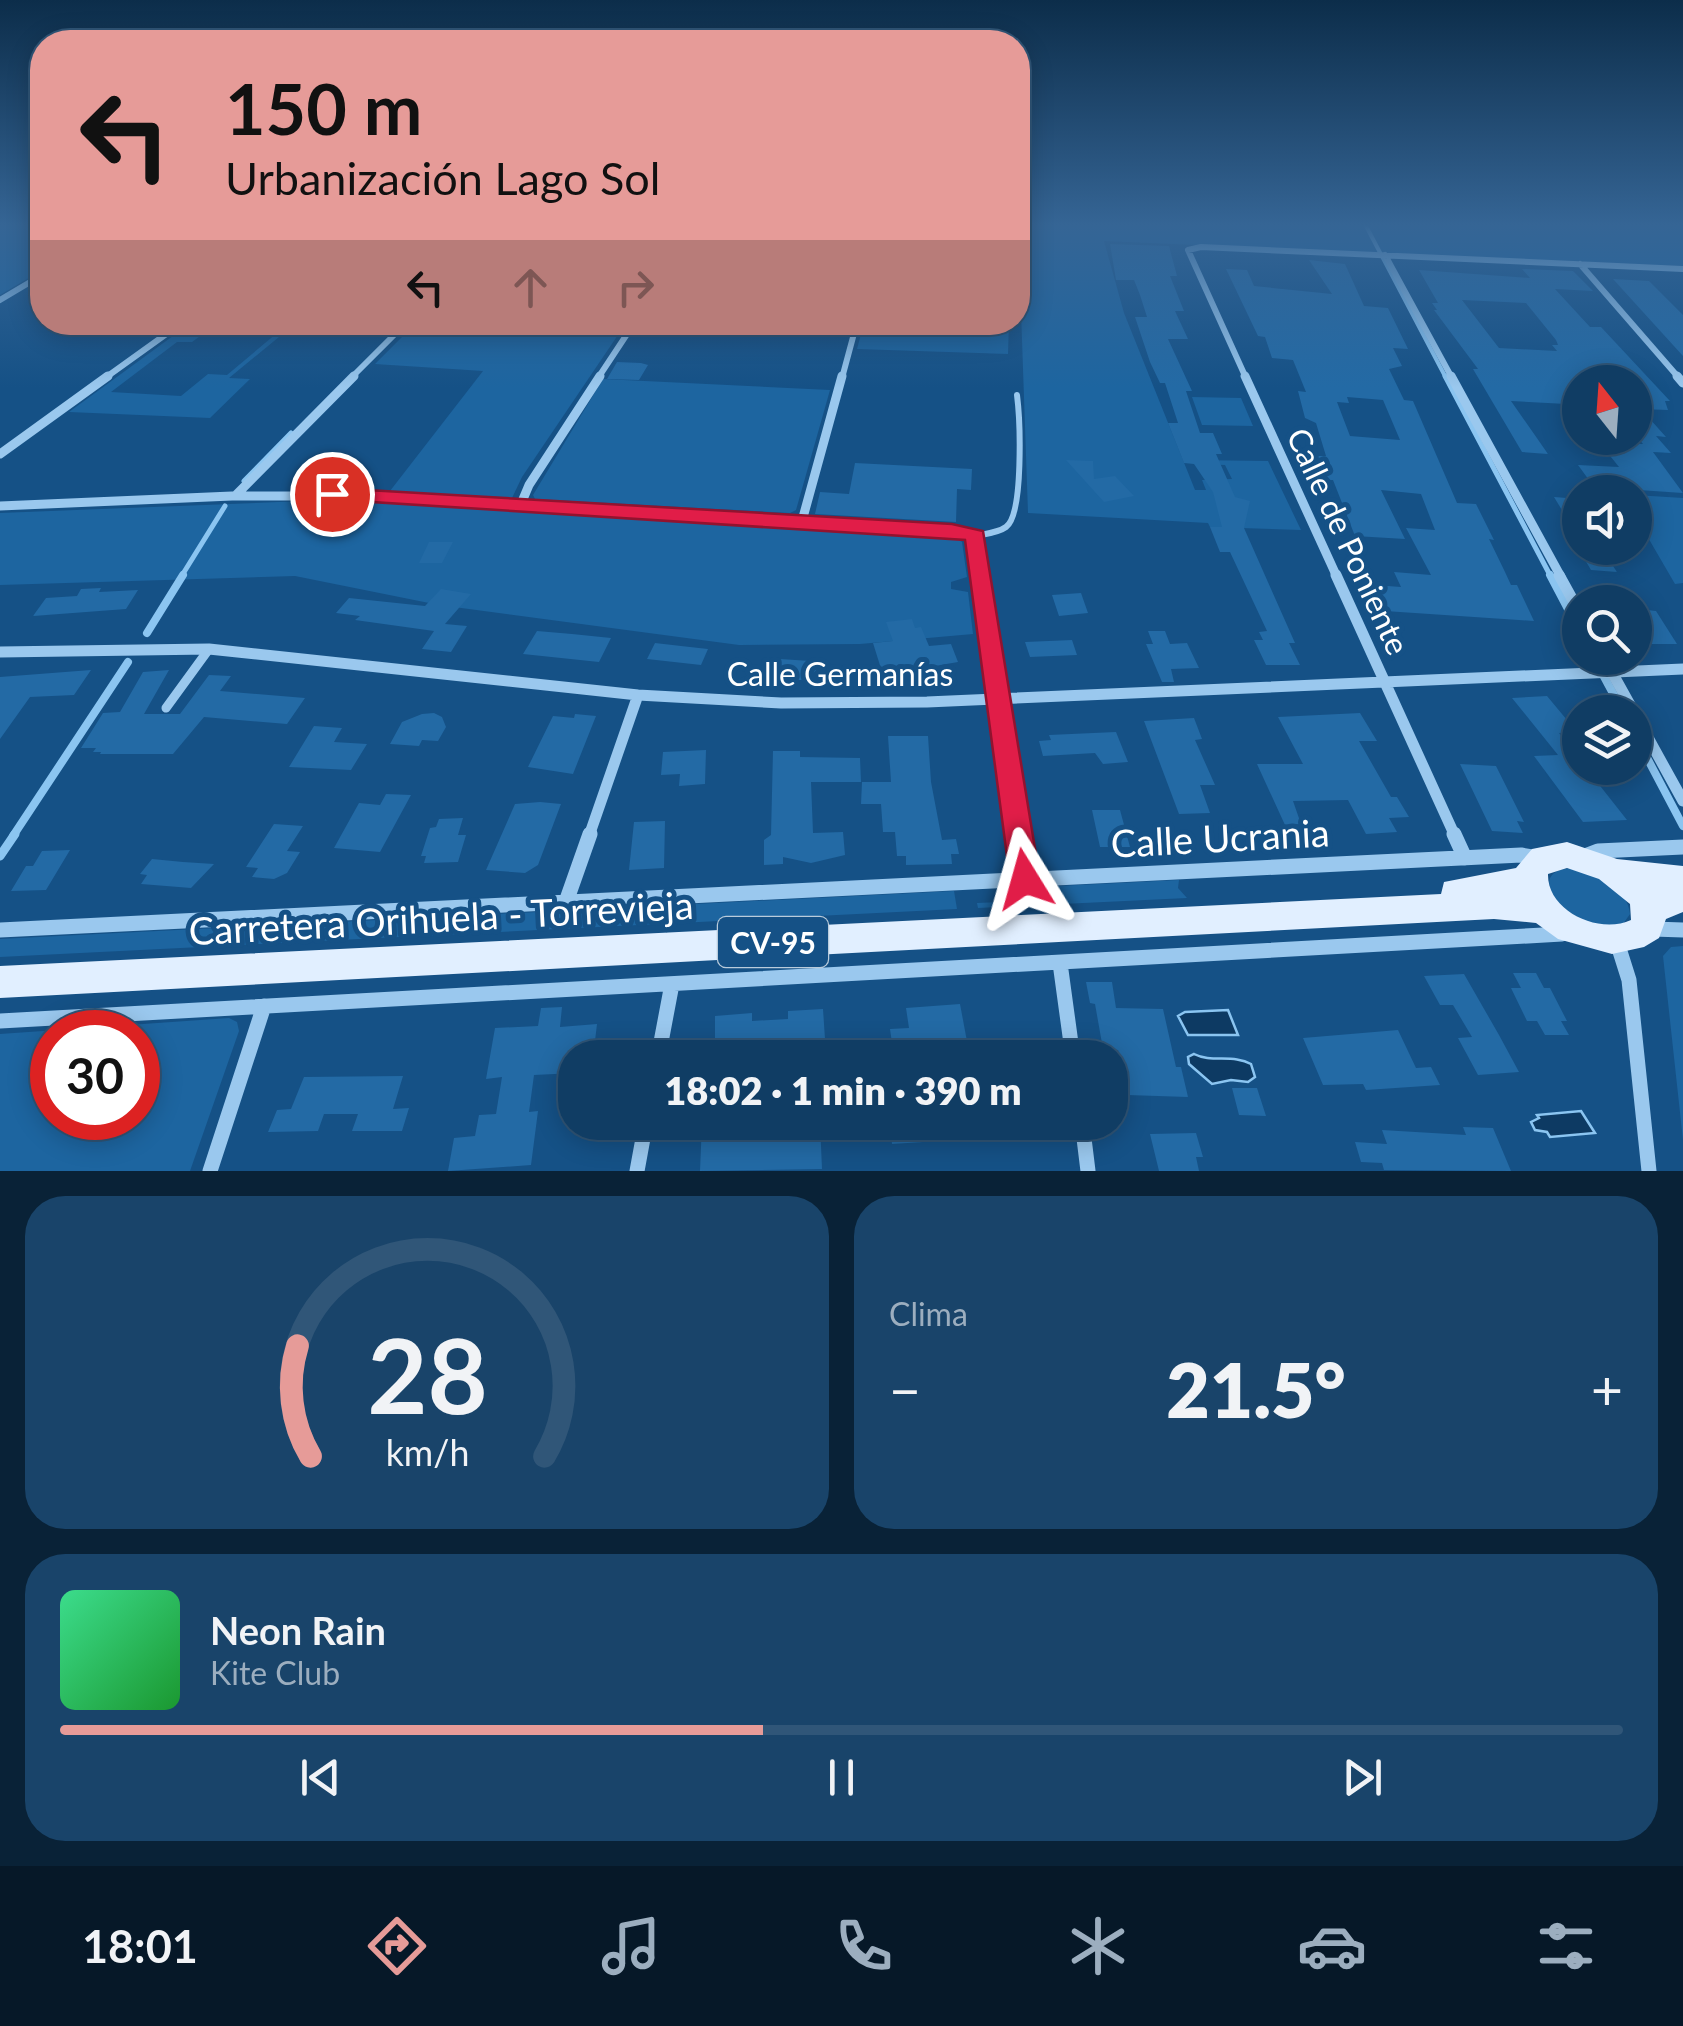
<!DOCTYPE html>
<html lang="es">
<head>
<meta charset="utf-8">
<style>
	body { margin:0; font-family:Lato,sans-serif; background:#19446a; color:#f1f3f6; height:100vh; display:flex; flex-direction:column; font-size:38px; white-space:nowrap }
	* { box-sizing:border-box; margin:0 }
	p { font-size:32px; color:#9caebf }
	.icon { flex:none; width:55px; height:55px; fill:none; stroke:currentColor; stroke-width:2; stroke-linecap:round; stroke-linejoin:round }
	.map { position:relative; height:1171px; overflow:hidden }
	.drawer { display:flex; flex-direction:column; gap:25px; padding:25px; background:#092237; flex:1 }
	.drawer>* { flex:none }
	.guide { position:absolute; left:30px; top:30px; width:1000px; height:305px; border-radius:40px; box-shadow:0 5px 25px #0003,0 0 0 2px #305678; background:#e69b98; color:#111; overflow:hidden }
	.needle { width:65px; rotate:343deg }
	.tools { position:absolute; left:1562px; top:365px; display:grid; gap:20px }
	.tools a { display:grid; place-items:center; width:90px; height:90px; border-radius:50%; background:#103d64; box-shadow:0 5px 25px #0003,0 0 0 2px #305678; font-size:50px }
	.speed { position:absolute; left:30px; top:1010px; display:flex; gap:20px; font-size:50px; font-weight:700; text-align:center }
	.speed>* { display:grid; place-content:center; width:130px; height:130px; border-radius:50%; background:#103d64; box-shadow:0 5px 25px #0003,0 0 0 2px #305678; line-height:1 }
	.speed .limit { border:15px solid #d22; background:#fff; color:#111 }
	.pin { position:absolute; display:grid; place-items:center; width:85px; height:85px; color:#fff; margin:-42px; border:5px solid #fff; border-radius:50%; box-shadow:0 2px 10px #0007 }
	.me { position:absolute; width:110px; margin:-55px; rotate:352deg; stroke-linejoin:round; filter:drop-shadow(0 0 8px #0008) }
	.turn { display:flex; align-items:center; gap:35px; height:210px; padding:0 30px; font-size:45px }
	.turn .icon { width:130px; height:130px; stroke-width:2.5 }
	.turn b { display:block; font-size:70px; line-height:85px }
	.lanes { display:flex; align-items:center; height:95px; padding:0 30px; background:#0003; justify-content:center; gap:50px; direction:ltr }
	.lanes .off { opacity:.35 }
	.big { font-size:75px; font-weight:800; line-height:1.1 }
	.drawer .card { flex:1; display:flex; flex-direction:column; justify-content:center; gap:15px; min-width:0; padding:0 35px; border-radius:40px; background:#19446a }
	.drawer .dial { align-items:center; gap:0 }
	.dial svg { height:260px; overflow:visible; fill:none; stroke:#305678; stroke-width:7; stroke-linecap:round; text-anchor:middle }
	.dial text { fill:#f1f3f6; stroke:none }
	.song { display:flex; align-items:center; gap:30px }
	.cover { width:120px; height:120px; border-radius:15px; background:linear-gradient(135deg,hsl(150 70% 55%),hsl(130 70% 35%)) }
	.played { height:10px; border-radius:5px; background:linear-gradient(90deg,#e69b98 45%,#305678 45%) }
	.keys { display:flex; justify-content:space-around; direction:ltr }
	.heat { display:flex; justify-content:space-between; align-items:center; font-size:55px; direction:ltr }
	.drawer .tiles { flex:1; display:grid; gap:25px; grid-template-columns:1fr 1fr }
	.card:last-child { grid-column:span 2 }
	.trip { position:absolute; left:558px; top:1040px; width:570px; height:100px; border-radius:40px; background:#103d64; box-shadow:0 5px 25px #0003,0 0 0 2px #305678; font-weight:800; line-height:100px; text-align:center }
	.dock { display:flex; height:160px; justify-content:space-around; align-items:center; background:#061828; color:#9caebf }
	.dock .icon { width:70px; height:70px }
	.dock .selected { color:#e69b98 }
	.dock b { font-size:45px; color:#f1f3f6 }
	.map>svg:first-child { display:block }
	.green { fill:#1d65a0; fill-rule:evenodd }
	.water { fill:#0d3a63; stroke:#8bc5f1; stroke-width:2.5 }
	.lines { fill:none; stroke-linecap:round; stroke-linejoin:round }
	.stream-far3 { stroke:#8bc5f1; stroke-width:4 }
	.stream-far2 { stroke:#8bc5f1; stroke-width:5 }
	.stream-far1 { stroke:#8bc5f1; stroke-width:8 }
	.stream { stroke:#8bc5f1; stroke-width:9 }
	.building { fill:#236aa5; fill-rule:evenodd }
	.service-far1 { stroke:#9ac8ee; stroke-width:6 }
	.service { stroke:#9ac8ee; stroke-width:9 }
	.minor-far3 { stroke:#9ac8ee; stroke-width:6 }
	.minor-far2 { stroke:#9ac8ee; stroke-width:9 }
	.minor-far1 { stroke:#9ac8ee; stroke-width:11 }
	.minor { stroke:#9ac8ee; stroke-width:15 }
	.primary { fill:#e1efff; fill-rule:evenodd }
	.route { fill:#e11d48; stroke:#92132f; stroke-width:2.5 }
	.labels { text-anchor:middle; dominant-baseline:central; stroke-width:10; stroke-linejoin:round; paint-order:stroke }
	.shield { fill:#155186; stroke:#b9cbdb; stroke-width:2.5 }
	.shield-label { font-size:30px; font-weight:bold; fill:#fff }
	.street-label { font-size:32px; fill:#fff; stroke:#155186 }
	.near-street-label { font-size:38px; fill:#fff; stroke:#155186 }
</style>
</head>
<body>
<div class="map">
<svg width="1683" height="1171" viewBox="0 0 1683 1171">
	<rect width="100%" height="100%" fill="#155186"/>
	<path class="green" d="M0,224H42V270L0,295Z
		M1018,224H1683V266L1104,241L1124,313L1195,490H1206L1202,480L1232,479L1225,465L1194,464L1192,460L1268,461L1301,530L1210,527L1208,523L1028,513Z
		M192,322L218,323L192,342H177L111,392L181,396L208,374L227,375L289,323H296L229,378L250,379L210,418L69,412Z
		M417,322H626V323L522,477L512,498L390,491L483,371L375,364Z
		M864,323H1009L1008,354L857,349Z
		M603,379L830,390L796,510L790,513L535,499L533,495Z
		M1192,397L1241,398L1253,426L1202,425Z
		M1635,495L1683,498V583L1675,584L1643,529L1635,528Z
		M329,500L956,538L962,542L967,577L951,582V589L968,592L973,634L860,644L739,645L439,605L295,576L0,585V513Z
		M1576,868C1598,874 1628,889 1630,914L1623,924C1577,939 1512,868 1576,868Z
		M1179,880L1178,888L1187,898L978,908L977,903L1021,901L1018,888Z
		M954,891L957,909L0,957V939Z
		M1683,946V1140L1663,956L1671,947Z
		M229,1018L237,1022L239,1031L190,1171H0V1034ZM52,1032H138V1118H52Z"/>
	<path class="water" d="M1228,1010L1238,1035H1188L1178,1016L1185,1012Z
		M1194,1054C1211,1063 1234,1054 1251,1064L1255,1077L1248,1082L1231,1080L1212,1084L1189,1064L1188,1057Z
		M1581,1111L1595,1133L1550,1137L1547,1132L1535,1130L1531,1122L1539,1118L1537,1115Z"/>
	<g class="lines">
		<path class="stream-far3" d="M1365,224L1446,378"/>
		<path class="stream-far2" d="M1445,376L1551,577
			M244,481L291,433
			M181,577L225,506"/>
		<path class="stream-far1" d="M1550,575L1580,632
			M147,633L183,575
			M1594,658L1623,712
			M1635,735L1683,826
			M13,836L128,662"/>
		<path class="stream" d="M0,856L15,834"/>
	</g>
	<path class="building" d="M1110,244L1169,246L1177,276H1170L1184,311H1175L1188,339H1168L1192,391H1186L1200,433H1213L1222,454H1216L1235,497L1250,501L1244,528L1295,643H1289L1300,665H1266L1254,640H1263L1259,632L1267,631L1230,552H1220L1210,527H1222L1213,492L1194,464L1184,463L1168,423H1178L1165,383H1160L1150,362L1135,317H1147L1140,295L1134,280H1116Z
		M1309,260L1345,264L1364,306L1388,308L1408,349L1393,348L1402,366L1389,369L1404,400L1413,401L1457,503L1476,504L1494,540L1489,539L1505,572L1511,585H1517L1534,621L1385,611L1374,585L1401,587L1394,572L1431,575L1406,528L1435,530L1421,494L1381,490L1405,539L1355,536L1333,480H1325L1317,456H1326L1316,423L1305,418L1298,391L1306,392L1293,360L1272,358L1265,337L1258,336L1226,269L1247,270L1254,286L1332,294ZM1347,397L1383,400L1400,440L1350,436L1337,402L1349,403Z
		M1522,269L1573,271L1593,291L1555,289L1590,327H1601L1670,401H1665L1668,410L1641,409L1666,437L1656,436L1671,453L1653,452L1683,493L1594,487L1578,465L1619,467L1607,452L1625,451L1618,443L1643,444L1635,435V382L1580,379V422L1566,404L1511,401L1548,454L1522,452L1473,369H1478L1434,310H1437L1432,303H1438L1419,270L1530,278ZM1462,300L1526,303L1556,340L1558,345H1552L1557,351L1499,348Z
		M1613,279L1649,281L1683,315V356Z
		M617,362L641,363L648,365L639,380L607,379Z
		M1066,460L1093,461L1094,479L1115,476L1134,496L1104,502Z
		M855,463L972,469L971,490L957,489L956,522L815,514L820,492L849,494Z
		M1554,497L1580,499V540Z
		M429,542H453L442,563H419Z
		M1578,548H1601L1617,572L1591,570Z
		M101,588L99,592L138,590L126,609L33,616L46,598L77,596L81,589Z
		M441,589L471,594L445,624L467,626L451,652L422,649L434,631L355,620L360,616L336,613L349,598L425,606Z
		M1081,593L1088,613L1059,616L1052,595Z
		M1635,604L1638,609L1656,611L1677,644H1635Z
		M912,619L915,628L921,627L929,646L951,644L958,662L883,675L873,643L893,641L886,622Z
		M537,631L572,634L611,638L599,662L523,654Z
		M1148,631H1165L1170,644L1187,643L1199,668L1171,669L1174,682H1162L1146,644H1153Z
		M1072,640L1077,655L1030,657L1025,642Z
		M655,643L681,646L708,649L701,665L647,659Z
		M780,659L826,662L823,681L778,679Z
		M91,670L74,695L30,697L0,739V677Z
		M169,670L144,714H180L209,675L231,676L220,691L305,698L287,724L204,717L173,754H100L101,752H93L96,748H81L103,713L120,712L143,672Z
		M1547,696L1577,732L1559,733L1574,752L1571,754H1575L1580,768H1586L1627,820L1583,822L1534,756L1558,755L1512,698Z
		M1360,713L1377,741H1359L1391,797H1397L1409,817L1389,818L1397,832L1366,834L1348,800L1293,801L1301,824L1285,825L1257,764H1303L1278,717Z
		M422,714L434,713L442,717L446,727L438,741L422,740L419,746L390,744L402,722Z
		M575,714L596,716L573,774L528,767L553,716L574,718Z
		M1194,718L1202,739L1195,740L1215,785H1200L1210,813L1179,814L1144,721Z
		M314,726L342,728L334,742L367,744L351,770L289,767Z
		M1116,732L1128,762L1103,764L1095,753L1043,756L1039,741L1051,740L1049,735Z
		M888,736H928L931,782L942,840L956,839L959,854H951L952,864L906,865V856H897L895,832H883L881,804H861L862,782H891Z
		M706,750L705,784L679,786L680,774L661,775L663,752Z
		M773,751H800V757L860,758L861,782H811L813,833L843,832L845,855L811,863L783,857V864L764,865V840L771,835Z
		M1460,764L1496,766L1524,822L1517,821L1523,833L1492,831Z
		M386,794L411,795L380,852L334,848L359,803L380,805Z
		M540,802L561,804L538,865L525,873L486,870L515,804Z
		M1092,810H1120L1130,847H1100Z
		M463,818L458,835H466L458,862L424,863L426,856H421L430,828L436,827L439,819Z
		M665,821L664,868L629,870L634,822Z
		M274,824L303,826L287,851L300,852L287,873L274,879L252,877L258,868L246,867Z
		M70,850L46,890L11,891L26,866H33L42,851Z
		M152,859L183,862L214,864L191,888L141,884L147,875L140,874Z
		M1513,973H1536L1544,988H1550L1567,1021H1561L1569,1035H1545L1537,1021H1527L1511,988H1521Z
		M1464,974L1499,1035L1519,1072L1478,1075L1458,1038L1472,1037L1453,1005H1440L1424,976Z
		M1086,982H1112L1116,1008L1163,1009L1176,1067H1181L1188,1097L1127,1095L1118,1050L1103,1049L1095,1004L1090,1003Z
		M960,1004L969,1052L894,1057L890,1029L909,1028L906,1008Z
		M562,1007L560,1027L597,1024L593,1058H575V1073L534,1075L529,1112L538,1111L531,1165L448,1171L454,1138L475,1136L479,1115L496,1114L502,1077L486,1079L495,1028L538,1026L541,1008Z
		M823,1009L826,1054L715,1058V1016L752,1013V1021L788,1019V1011Z
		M1398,1030L1416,1068L1431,1067L1440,1085L1366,1090L1363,1084L1323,1085L1303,1038Z
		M403,1076L393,1109L409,1108L402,1131H352L358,1114H324L318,1131L268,1132L277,1110L291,1109L304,1077Z
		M1232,1088H1257L1266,1116L1239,1115Z
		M702,1122H740L741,1128L820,1122L822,1169L700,1171Z
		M890,1122H968L970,1139L892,1144Z
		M1463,1127L1493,1128L1511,1171L1384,1170L1382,1163L1361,1162L1355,1142L1387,1144L1382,1130L1466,1135Z
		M1196,1133L1203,1157H1196L1199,1171H1159L1150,1134Z"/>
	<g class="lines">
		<path class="service-far1" d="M975,536C984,534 998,533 1006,527C1024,514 1020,419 1017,395"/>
		<path class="service" d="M166,708L209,649"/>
		<path class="minor-far3" d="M1385,255L1452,378
			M1580,264L1679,378
			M0,300L42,275
			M105,378L183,322
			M351,378L407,322
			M598,378L635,322
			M842,378L856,326
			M1246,378L1188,250L1201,247L1683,269"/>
		<path class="minor-far2" d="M1245,376L1337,577
			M1451,376L1561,577
			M1677,376L1683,383
			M0,454L108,376
			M235,496L354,376
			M521,504L529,485L600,376
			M0,506L232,496H385L952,530L975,536L981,577
			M802,521L842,376"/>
		<path class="minor-far1" d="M981,575L1019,836
			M1336,575L1455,836
			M1559,575L1580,613
			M0,652L209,649L638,695L781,703L927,702L1683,669
			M1604,658L1634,712
			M1635,714L1683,801
			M589,836L638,695"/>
		<path class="minor" d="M1018,834L1025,879
			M1454,834L1465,858
			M1585,856L1598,851L1683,847
			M566,902L590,834
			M1653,929L1683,930
			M0,930L1521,855L1538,858
			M1617,942L1629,980L1649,1171
			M1060,963L1073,1058
			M0,1021L1562,934
			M658,1058L672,984
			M1082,1122L1088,1171
			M210,1171L264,1006
			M637,1171L646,1122"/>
		<path class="primary" d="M1567,842L1617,859L1683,866V912L1666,919L1659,938L1644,947L1612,954L1558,939L1536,923L1494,919L0,998V966L1441,894L1444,882L1516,868L1532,849ZM1567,868L1599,879L1630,904L1631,920C1599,935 1547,911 1548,874Z"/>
	</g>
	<linearGradient id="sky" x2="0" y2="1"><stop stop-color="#0c2d4a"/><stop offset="0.58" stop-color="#356595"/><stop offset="1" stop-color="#356595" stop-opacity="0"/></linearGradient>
	<rect width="1683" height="388" fill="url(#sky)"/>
	<path class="route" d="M332,488L952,524L983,531L1040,879L1036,888L1025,891L1015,888L1010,879L965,540L325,499V490Z"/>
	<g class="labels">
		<rect class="shield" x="718" y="917" width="110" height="50" rx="8"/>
		<g class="shield-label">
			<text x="773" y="942">CV-95</text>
		</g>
		<g class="street-label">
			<text transform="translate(1349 541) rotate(65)">Calle de Poniente</text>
			<text x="840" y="673">Calle Germanías</text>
		</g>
		<g class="near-street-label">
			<text transform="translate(1220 837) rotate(-3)">Calle Ucrania</text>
			<text transform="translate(441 917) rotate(-3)">Carretera Orihuela - Torrevieja</text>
		</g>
	</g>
</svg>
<div class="tools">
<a><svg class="needle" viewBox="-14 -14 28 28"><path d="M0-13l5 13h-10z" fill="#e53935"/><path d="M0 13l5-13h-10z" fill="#9caebf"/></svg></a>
<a><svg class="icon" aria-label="sound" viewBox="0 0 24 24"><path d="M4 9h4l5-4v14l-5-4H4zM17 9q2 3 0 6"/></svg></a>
<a><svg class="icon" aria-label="search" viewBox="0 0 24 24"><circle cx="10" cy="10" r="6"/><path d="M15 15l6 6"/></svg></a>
<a><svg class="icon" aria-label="layers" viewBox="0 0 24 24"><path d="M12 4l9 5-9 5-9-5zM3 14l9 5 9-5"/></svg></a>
</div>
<div class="speed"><div class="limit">30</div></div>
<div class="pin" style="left:332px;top:494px;background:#d93025"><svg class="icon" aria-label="arrive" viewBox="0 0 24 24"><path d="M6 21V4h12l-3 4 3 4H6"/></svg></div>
<svg class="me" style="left:1025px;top:879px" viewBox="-20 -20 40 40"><path d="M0-17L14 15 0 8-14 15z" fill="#e11d48" stroke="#fff" stroke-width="4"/></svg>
<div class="trip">18:02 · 1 min · 390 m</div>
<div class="guide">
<div class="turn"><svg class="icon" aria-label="left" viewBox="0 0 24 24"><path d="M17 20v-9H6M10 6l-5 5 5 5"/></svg><div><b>150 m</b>Urbanización Lago Sol</div></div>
<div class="lanes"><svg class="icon" aria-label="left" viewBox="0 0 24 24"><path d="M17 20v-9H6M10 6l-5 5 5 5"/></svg><svg class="icon off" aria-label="ahead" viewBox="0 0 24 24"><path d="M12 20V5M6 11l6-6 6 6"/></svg><svg class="icon off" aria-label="right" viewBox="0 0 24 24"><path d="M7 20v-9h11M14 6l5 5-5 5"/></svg></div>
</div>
</div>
<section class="drawer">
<div class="tiles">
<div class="card dial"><svg viewBox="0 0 100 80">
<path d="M14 69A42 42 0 1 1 86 69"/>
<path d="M14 69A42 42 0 0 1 10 35" stroke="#e69b98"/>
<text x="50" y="56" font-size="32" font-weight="700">28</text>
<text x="50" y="72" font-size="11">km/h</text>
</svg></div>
<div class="card"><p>Clima</p>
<div class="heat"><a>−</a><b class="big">21.5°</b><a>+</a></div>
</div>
<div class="card">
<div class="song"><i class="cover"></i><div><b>Neon Rain</b><p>Kite Club</p></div></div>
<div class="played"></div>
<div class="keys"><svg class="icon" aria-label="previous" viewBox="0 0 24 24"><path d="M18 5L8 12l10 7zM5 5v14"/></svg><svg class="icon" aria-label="pause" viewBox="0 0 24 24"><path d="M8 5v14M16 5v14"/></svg><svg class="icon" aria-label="next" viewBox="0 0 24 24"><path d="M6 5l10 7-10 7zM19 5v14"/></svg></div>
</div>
</div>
</section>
<nav class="dock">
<b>18:01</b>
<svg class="icon selected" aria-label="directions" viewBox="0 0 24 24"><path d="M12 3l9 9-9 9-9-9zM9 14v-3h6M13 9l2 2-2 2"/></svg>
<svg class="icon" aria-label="music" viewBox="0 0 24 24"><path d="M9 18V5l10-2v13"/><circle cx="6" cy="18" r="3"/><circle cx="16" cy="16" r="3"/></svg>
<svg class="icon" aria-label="phone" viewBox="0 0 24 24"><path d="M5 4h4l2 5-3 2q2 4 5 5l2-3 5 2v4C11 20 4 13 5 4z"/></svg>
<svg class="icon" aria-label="climate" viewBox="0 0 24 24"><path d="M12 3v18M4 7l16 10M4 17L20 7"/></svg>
<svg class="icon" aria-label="car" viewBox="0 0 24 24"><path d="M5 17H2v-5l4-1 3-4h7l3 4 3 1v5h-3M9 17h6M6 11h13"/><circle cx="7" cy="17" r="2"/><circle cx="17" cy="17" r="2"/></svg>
<svg class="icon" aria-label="filters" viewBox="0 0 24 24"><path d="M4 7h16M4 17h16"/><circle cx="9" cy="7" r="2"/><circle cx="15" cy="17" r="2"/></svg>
</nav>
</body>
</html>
